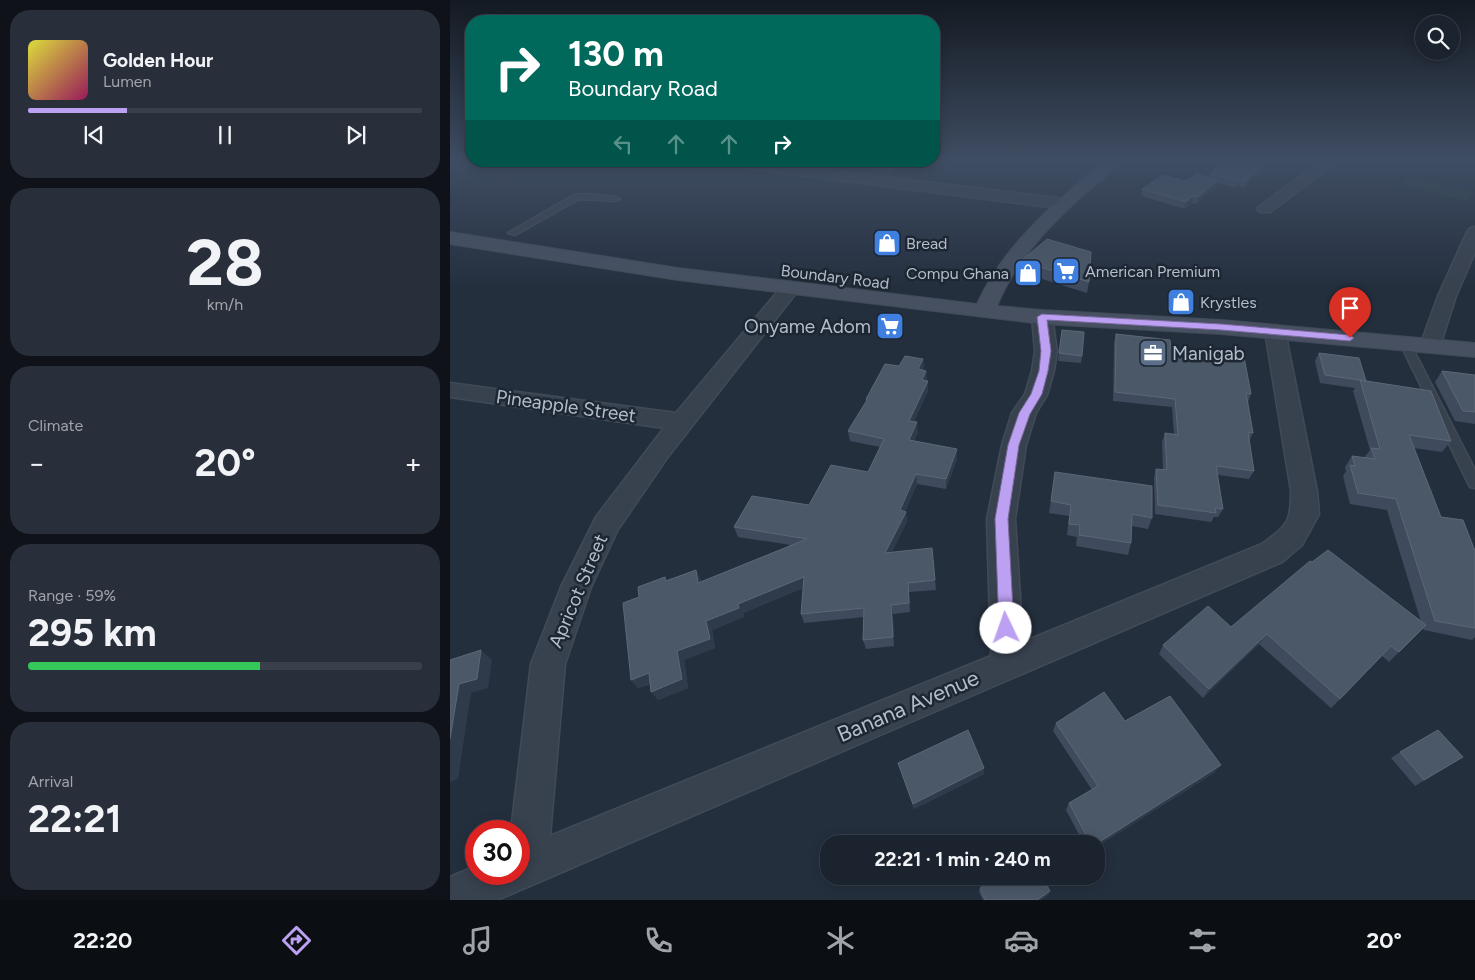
<!DOCTYPE html>
<html lang="en">
<head>
<meta charset="utf-8">
<style>
	body { margin:0; font-family:Figtree,sans-serif; background:#282f3a; color:#f1f3f6; height:100vh; display:flex; flex-direction:column; font-size:19px; white-space:nowrap }
	* { box-sizing:border-box; margin:0 }
	p { font-size:16px; color:#a0a4aa }
	.icon { flex:none; width:28px; height:28px; fill:none; stroke:currentColor; stroke-width:2; stroke-linecap:round; stroke-linejoin:round }
	.map { position:relative; flex:1; overflow:hidden }
	.details { display:flex; flex-direction:column; gap:10px; padding:10px; background:#0f1319; width:450px }
	.details>* { flex:none }
	.top-card { position:absolute; left:15px; top:15px; width:475px; height:152px; border-radius:20px; box-shadow:0 2px 12px #0003,0 0 0 1px #39404a; background:#00695c; color:#fff; overflow:hidden }
	.fabs { position:absolute; left:965px; top:15px; display:grid; gap:10px }
	.fabs a { display:grid; place-items:center; width:45px; height:45px; border-radius:50%; background:#1b232e; box-shadow:0 2px 12px #0003,0 0 0 1px #39404a; font-size:25px }
	.speed { position:absolute; left:15px; top:820px; display:flex; gap:10px; font-size:25px; font-weight:700; text-align:center }
	.speed>* { display:grid; place-content:center; width:65px; height:65px; border-radius:50%; background:#1b232e; box-shadow:0 2px 12px #0003,0 0 0 1px #39404a; line-height:1 }
	.speed .limit { border:8px solid #d22; background:#fff; color:#111 }
	.pin { position:absolute; display:grid; place-items:center; width:42px; height:42px; color:#fff; margin:-51px -21px; border-radius:50% 50% 50% 0; rotate:-45deg; box-shadow:0 0 5px #0007 }
	.pin .icon { rotate:45deg }
	.me { position:absolute; width:55px; margin:-28px; rotate:357deg; stroke-linejoin:round; filter:drop-shadow(0 0 4px #0008) }
	.turn { display:flex; align-items:center; gap:18px; height:105px; padding:0 20px; font-size:22px }
	.turn .icon { width:65px; height:65px; stroke-width:2.5 }
	.turn b { display:block; font-size:35px; line-height:42px }
	.lanes { display:flex; align-items:center; height:48px; padding:0 20px; background:#0003; justify-content:center; gap:25px; direction:ltr }
	.lanes .off { opacity:.35 }
	.big { font-size:38px; font-weight:700; line-height:1.1 }
	.details .tile { flex:1; display:flex; flex-direction:column; justify-content:center; gap:8px; min-width:0; padding:0 18px; border-radius:20px; background:#282f3a }
	.details .dial { align-items:center; gap:0 }
	.dial b { font-size:65px; line-height:1 }
	.song { display:flex; align-items:center; gap:15px }
	.cover { width:60px; height:60px; border-radius:8px; background:linear-gradient(135deg,hsl(60 70% 55%),hsl(330 70% 35%)) }
	.played { height:5px; border-radius:2px; background:linear-gradient(90deg,#bca0f2 25%,#39404a 25%) }
	.keys { display:flex; justify-content:space-around; direction:ltr }
	.heat { display:flex; justify-content:space-between; align-items:center; font-size:28px; direction:ltr }
	.charge { height:8px; border-radius:4px; background:linear-gradient(90deg,#34c759 59%,#39404a 0) }
	.trip { position:absolute; left:370px; top:835px; width:285px; height:50px; border-radius:20px; background:#1b232e; box-shadow:0 2px 12px #0003,0 0 0 1px #39404a; font-weight:700; line-height:50px; text-align:center }
	.menu { display:flex; height:80px; justify-content:space-around; align-items:center; background:#0b0e12; color:#a0a4aa }
	.menu .icon { width:35px; height:35px }
	.menu .active { color:#bca0f2 }
	.menu b { font-size:22px; color:#f1f3f6 }
	main { display:flex; flex:1; min-height:0 }
	.map>svg:first-child { display:block }
	.green { fill:#263c3f }
	.lines { fill:none; stroke-linecap:round; stroke-linejoin:round }
	.service-casing { stroke:#414a57; stroke-width:3 }
	.minor-casing { stroke:#414a57; stroke-width:3 }
	.secondary-casing { stroke:#414a57; stroke-width:2 }
	.service { fill:#38414e; fill-rule:evenodd }
	.minor { fill:#38414e; fill-rule:evenodd }
	.secondary { fill:#465061; fill-rule:evenodd }
	.wall { fill:#3f4b5c }
	.shaded-wall { fill:#2f3b4b }
	.building { fill:#4b5868; stroke:#5c6777 }
	.route { fill:#bca0f2; stroke:#7a689d }
	.labels { text-anchor:middle; dominant-baseline:central; stroke-width:5; stroke-linejoin:round; paint-order:stroke }
	.far-poi-label { font-size:16px; fill:#b4bcc9; stroke:#1d2633; text-anchor:start }
	.far-street-label { font-size:16px; fill:#b4bcc9; stroke:#1d2633 }
	.poi-label { font-size:19px; fill:#b4bcc9; stroke:#1d2633; text-anchor:end }
	.street-label { font-size:19px; fill:#b4bcc9; stroke:#1d2633 }
	.near-street-label { font-size:22px; fill:#b4bcc9; stroke:#1d2633 }
</style>
</head>
<body>
<main>
<section class="details">
<div class="tile">
<div class="song"><i class="cover"></i><div><b>Golden Hour</b><p>Lumen</p></div></div>
<div class="played"></div>
<div class="keys"><svg class="icon" aria-label="previous" viewBox="0 0 24 24"><path d="M18 5L8 12l10 7zM5 5v14"/></svg><svg class="icon" aria-label="pause" viewBox="0 0 24 24"><path d="M8 5v14M16 5v14"/></svg><svg class="icon" aria-label="next" viewBox="0 0 24 24"><path d="M6 5l10 7-10 7zM19 5v14"/></svg></div>
</div>
<div class="tile dial"><b>28</b><p>km/h</p></div>
<div class="tile"><p>Climate</p>
<div class="heat"><a>−</a><b class="big">20°</b><a>+</a></div>
</div>
<div class="tile"><p>Range · 59%</p><b class="big">295 km</b><div class="charge"></div></div>
<div class="tile"><p>Arrival</p><b class="big">22:21</b></div>
</section>
<div class="map">
<svg width="1025" height="900" viewBox="0 0 1025 900">
	<rect width="100%" height="100%" fill="#242f3e"/>
	<path class="green" d="M958,176L1023,192L1017,201L951,185Z"/>
	<g class="lines">
		<defs>
			<path id="service" d="M135,194L166,197L170,199L166,201L129,199L65,235L58,233L124,195Z
				M955,340L960,343L1025,470V488L1020,487L1018,483L950,343Z"/>
			<path id="minor" d="M264,161H306L419,175L436,161H452L434,177L615,199L620,201L623,204L620,207L615,209L271,165Z
				M871,161H887L820,212H810L807,209L810,206Z
				M1025,227V252L1006,296L990,346L987,350L980,352L973,350L970,346L988,296L1017,232L1019,229Z
				M341,282L348,284L350,288L217,458L167,531L141,587L115,664L100,836L541,656L537,519L552,445L562,413L575,394L582,371L585,351L582,317L585,313L592,311L599,313L602,317L607,351L604,371L597,395L586,413L576,445L565,519L573,642L812,544C837,525 841,524 841,491L815,331L818,327L825,325L832,327L835,331L867,491L869,514L852,545L832,562L47,900H0V877L26,866V874H69V831H61L81,664L111,587L146,517L214,428L0,397V383L226,413L334,284Z"/>
			<path id="secondary" d="M654,161H670C661,175 643,186 631,197C596,229 565,262 547,306L592,310L771,320L1025,343V357L771,334L592,324L534,317L228,280L0,244V232L228,268L527,304C554,244 605,203 654,161Z"/>
		</defs>
		<use href="#service" class="service-casing"/>
		<use href="#minor" class="minor-casing"/>
		<use href="#secondary" class="secondary-casing"/>
		<use href="#service" class="service"/>
		<use href="#minor" class="minor"/>
		<use href="#secondary" class="secondary"/>
	</g>
	<path class="wall" d="M775,161H823L794,188L788,186L786,188L767,183L766,187L746,204L742,203L735,209L691,196L692,189L734,181L759,178L760,174Z
		M571,261L639,282L637,293L570,272Z
		M612,330L632,356L631,363L608,361Z
		M666,334L721,348L801,394L798,402L803,433L799,441L804,471L799,479L768,475L773,509L768,517H764L761,522L705,514L704,477L706,469L713,470L712,442L715,433L724,434L722,407L663,401L664,343Z
		M869,353L916,381L1001,441L992,452L964,448L991,517L1025,551V637L1022,640L974,630L973,628L939,662L932,656L890,699L881,708L809,644L753,698L709,654L713,645L781,627L862,562L971,622L937,510L900,504L893,476L896,471L895,467L902,456L914,458L920,450L903,391L905,388L870,383L865,361Z
		M473,359L474,369L473,370L476,371L478,391L464,421L468,432L464,441L507,449V459L496,489L467,484L455,511L456,512L457,521L442,552L482,548L486,590L459,592L460,612L443,614L444,646L416,649L413,640L414,617L354,623L351,614L353,588L293,613L294,617L262,630L265,648L234,660L238,688L208,700L200,684L188,688L181,680L189,597L217,580L246,570L251,582L341,545L288,537L284,527L359,505L418,472L430,447L400,441L398,431L416,402V399L449,366Z
		M992,371L1025,375V424L1005,421L985,382Z
		M605,472L702,518L698,529L682,526L681,543L678,555L626,546L627,537L617,535L619,516L599,513Z
		M675,721L764,773L646,847V844H634L616,810L619,803L642,790L603,731L606,723Z
		M950,752L1013,757L965,786L941,758Z
		M448,763L534,774L464,809Z
		M530,888L600,891L598,895L590,900H533L529,892Z"/>
	<path class="shaded-wall" d="M818,161H823L794,188L796,181Z
		M768,180L766,187L746,204L748,197Z
		M790,180L788,186L786,188L788,181Z
		M743,196L742,203L735,209L736,202Z
		M473,359L474,369L468,379V369Z
		M476,371L477,381L472,380Z
		M478,381V391L460,431L459,421Z
		M467,422L468,432L460,450L459,440Z
		M507,449V459L496,489V479Z
		M466,474L467,484L452,520L456,512L457,521L437,562L435,553L450,510Z
		M246,570L251,580L254,592L248,583Z
		M354,577L357,586L293,613L294,617L262,630L265,648L234,660L238,688L208,700L201,692L227,651L256,621L288,604Z
		M441,605L443,614L444,646L443,637Z
		M817,634L809,644L753,698L759,689Z
		M31,650L42,660L38,688L21,693L8,779L0,782V739L9,684Z
		M199,673L206,681L188,688L181,680Z
		M771,765L764,773L646,847V844Z
		M534,768V774L464,809L463,804Z
		M462,876H466L453,884L452,882Z
		M600,891L598,895L590,900H587Z"/>
	<path class="building" d="M775,161H818L796,181L790,180L788,181L760,174Z
		M746,174L768,180L748,197L743,196L736,202L692,189L713,175L734,181L738,180Z
		M597,239L641,252L639,282L571,261Z
		M612,330L634,332L632,356L609,353Z
		M666,334L720,340L721,348L794,357L801,394L796,393L803,433L798,432L804,471L766,466L773,509L765,508L766,513L708,505L706,469L717,470L715,433L728,435L725,399L665,392Z
		M869,353L909,358L916,381L875,375Z
		M455,356L473,359L468,369L476,371L472,380L478,381L459,421L467,422L459,440L507,449L496,479L466,474L450,510L456,512L435,553L482,548L485,580L458,583L459,603L441,605L443,637L413,640L414,608L351,614L354,577L288,604L289,608L256,621L260,639L227,651L232,679L201,692L199,673L181,680L173,603L189,597L188,587L215,577L216,581L246,570L248,583L357,539L284,527L302,496L359,505L381,465L418,472L434,439L398,431L417,400L416,399L435,364L449,366Z
		M992,371L1025,375V412L1013,411Z
		M910,380L981,391L1001,441L959,435L991,517L1013,520L1025,551V628L985,621L946,499L908,493L900,465L905,466L902,456L925,459L921,448L930,449Z
		M605,472L702,486V518L682,514L681,543L629,535L630,525L619,524L621,505L601,501Z
		M878,550L976,625L949,652L941,646L890,699L817,634L759,689L713,645L758,606L781,627L860,561L862,562Z
		M31,650L27,679L9,684L0,739V660Z
		M654,692L675,721L720,696L771,765L646,844H641L619,803L648,786L606,723Z
		M518,730L534,768L463,804L448,763Z
		M988,730L1013,757L974,780L950,752Z
		M469,834L473,844H452Z
		M450,876H462L452,882Z
		M548,876H592L600,891L587,900H535L530,888Z"/>
	<linearGradient id="sky" x2="0" y2="1"><stop stop-color="#141a22"/><stop offset="0.56" stop-color="#3f4d63"/><stop offset="1" stop-color="#3f4d63" stop-opacity="0"/></linearGradient>
	<rect width="1025" height="287" fill="url(#sky)"/>
	<path class="route" d="M592,314L771,324L900,335L904,338L900,341L771,330L597,320L601,351L598,371L592,394L580,414L569,445L558,519L564,628L562,633L556,635L551,633L549,628L545,519L558,445L569,413L581,394L589,371L591,351L587,317Z"/>
	<defs>
		<symbol id="shop-square" viewBox="-11 -11 22 22"><rect x="-9" y="-9" width="18" height="18" rx="4" fill="#3f7fe0" stroke="#1d2633"/><path d="M-5-2.5h2.3a2.7 3.5 0 0 1 5.4 0H5L5.5 6h-11ZM-1.5-2.5h3a1.5 2.3 0 0 0-3 0Z" fill="#fff"/></symbol>
		<symbol id="supermarket-square" viewBox="-11 -11 22 22"><rect x="-9" y="-9" width="18" height="18" rx="4" fill="#3f7fe0" stroke="#1d2633"/><path d="M-6-5.5h2.5l.6 2H6L4.5 2H-2.5L-4.4-4H-6ZM-1.5 3.2a1.3 1.3 0 1 0 .1 0ZM3 3.2a1.3 1.3 0 1 0 .1 0Z" fill="#fff"/></symbol>
		<symbol id="office-square" viewBox="-11 -11 22 22"><rect x="-9" y="-9" width="18" height="18" rx="4" fill="#5c6f8a" stroke="#1d2633"/><path d="M-6-3h4V-5.5h4V-3h4V5H-6ZM-1-4.5V-3h2v-1.5ZM-6 0V1H6V0Z" fill="#fff"/></symbol>
	</defs>
	<g fill-rule="evenodd">
		<use href="#shop-square" x="421" y="227" width="32" height="32"/>
		<use href="#supermarket-square" x="600" y="255" width="32" height="32"/>
		<use href="#shop-square" x="562" y="257" width="32" height="32"/>
		<use href="#shop-square" x="715" y="286" width="32" height="32"/>
		<use href="#supermarket-square" x="424" y="310" width="32" height="32"/>
		<use href="#office-square" x="687" y="337" width="32" height="32"/>
	</g>
	<g class="labels">
		<g class="far-poi-label">
			<text x="456" y="243">Bread</text>
			<text x="635" y="271">American Premium</text>
			<text x="559" y="273" text-anchor="end">Compu Ghana</text>
			<text x="750" y="302">Krystles</text>
		</g>
		<g class="far-street-label">
			<text transform="translate(385 277) rotate(7)">Boundary Road</text>
		</g>
		<g class="poi-label">
			<text x="421" y="326">Onyame Adom</text>
			<text x="722" y="353" text-anchor="start">Manigab</text>
		</g>
		<g class="street-label">
			<text transform="translate(116 406) rotate(8)">Pineapple Street</text>
			<text transform="translate(128 591) rotate(-67)">Apricot Street</text>
		</g>
		<g class="near-street-label">
			<text transform="translate(458 706) rotate(-23)">Banana Avenue</text>
		</g>
	</g>
</svg>
<div class="fabs">
<a><svg class="icon" aria-label="search" viewBox="0 0 24 24"><circle cx="10" cy="10" r="6"/><path d="M15 15l6 6"/></svg></a>
</div>
<div class="speed"><div class="limit">30</div></div>
<div class="pin" style="left:900px;top:338px;background:#d93025"><svg class="icon" aria-label="arrive" viewBox="0 0 24 24"><path d="M6 21V4h12l-3 4 3 4H6"/></svg></div>
<svg class="me" style="left:556px;top:628px" viewBox="-20 -20 40 40"><circle r="19" fill="#fff"/><path d="M0-13L10 11 0 6-10 11z" fill="#bca0f2"/></svg>
<div class="trip">22:21 · 1 min · 240 m</div>
<div class="top-card">
<div class="turn"><svg class="icon" aria-label="right" viewBox="0 0 24 24"><path d="M7 20v-9h11M14 6l5 5-5 5"/></svg><div><b>130 m</b>Boundary Road</div></div>
<div class="lanes"><svg class="icon off" aria-label="left" viewBox="0 0 24 24"><path d="M17 20v-9H6M10 6l-5 5 5 5"/></svg><svg class="icon off" aria-label="ahead" viewBox="0 0 24 24"><path d="M12 20V5M6 11l6-6 6 6"/></svg><svg class="icon off" aria-label="ahead" viewBox="0 0 24 24"><path d="M12 20V5M6 11l6-6 6 6"/></svg><svg class="icon" aria-label="right" viewBox="0 0 24 24"><path d="M7 20v-9h11M14 6l5 5-5 5"/></svg></div>
</div>
</div>
</main>
<nav class="menu">
<b>22:20</b>
<svg class="icon active" aria-label="directions" viewBox="0 0 24 24"><path d="M12 3l9 9-9 9-9-9zM9 14v-3h6M13 9l2 2-2 2"/></svg>
<svg class="icon" aria-label="music" viewBox="0 0 24 24"><path d="M9 18V5l10-2v13"/><circle cx="6" cy="18" r="3"/><circle cx="16" cy="16" r="3"/></svg>
<svg class="icon" aria-label="phone" viewBox="0 0 24 24"><path d="M5 4h4l2 5-3 2q2 4 5 5l2-3 5 2v4C11 20 4 13 5 4z"/></svg>
<svg class="icon" aria-label="climate" viewBox="0 0 24 24"><path d="M12 3v18M4 7l16 10M4 17L20 7"/></svg>
<svg class="icon" aria-label="car" viewBox="0 0 24 24"><path d="M5 17H2v-5l4-1 3-4h7l3 4 3 1v5h-3M9 17h6M6 11h13"/><circle cx="7" cy="17" r="2"/><circle cx="17" cy="17" r="2"/></svg>
<svg class="icon" aria-label="filters" viewBox="0 0 24 24"><path d="M4 7h16M4 17h16"/><circle cx="9" cy="7" r="2"/><circle cx="15" cy="17" r="2"/></svg>
<b>20°</b>
</nav>
</body>
</html>
